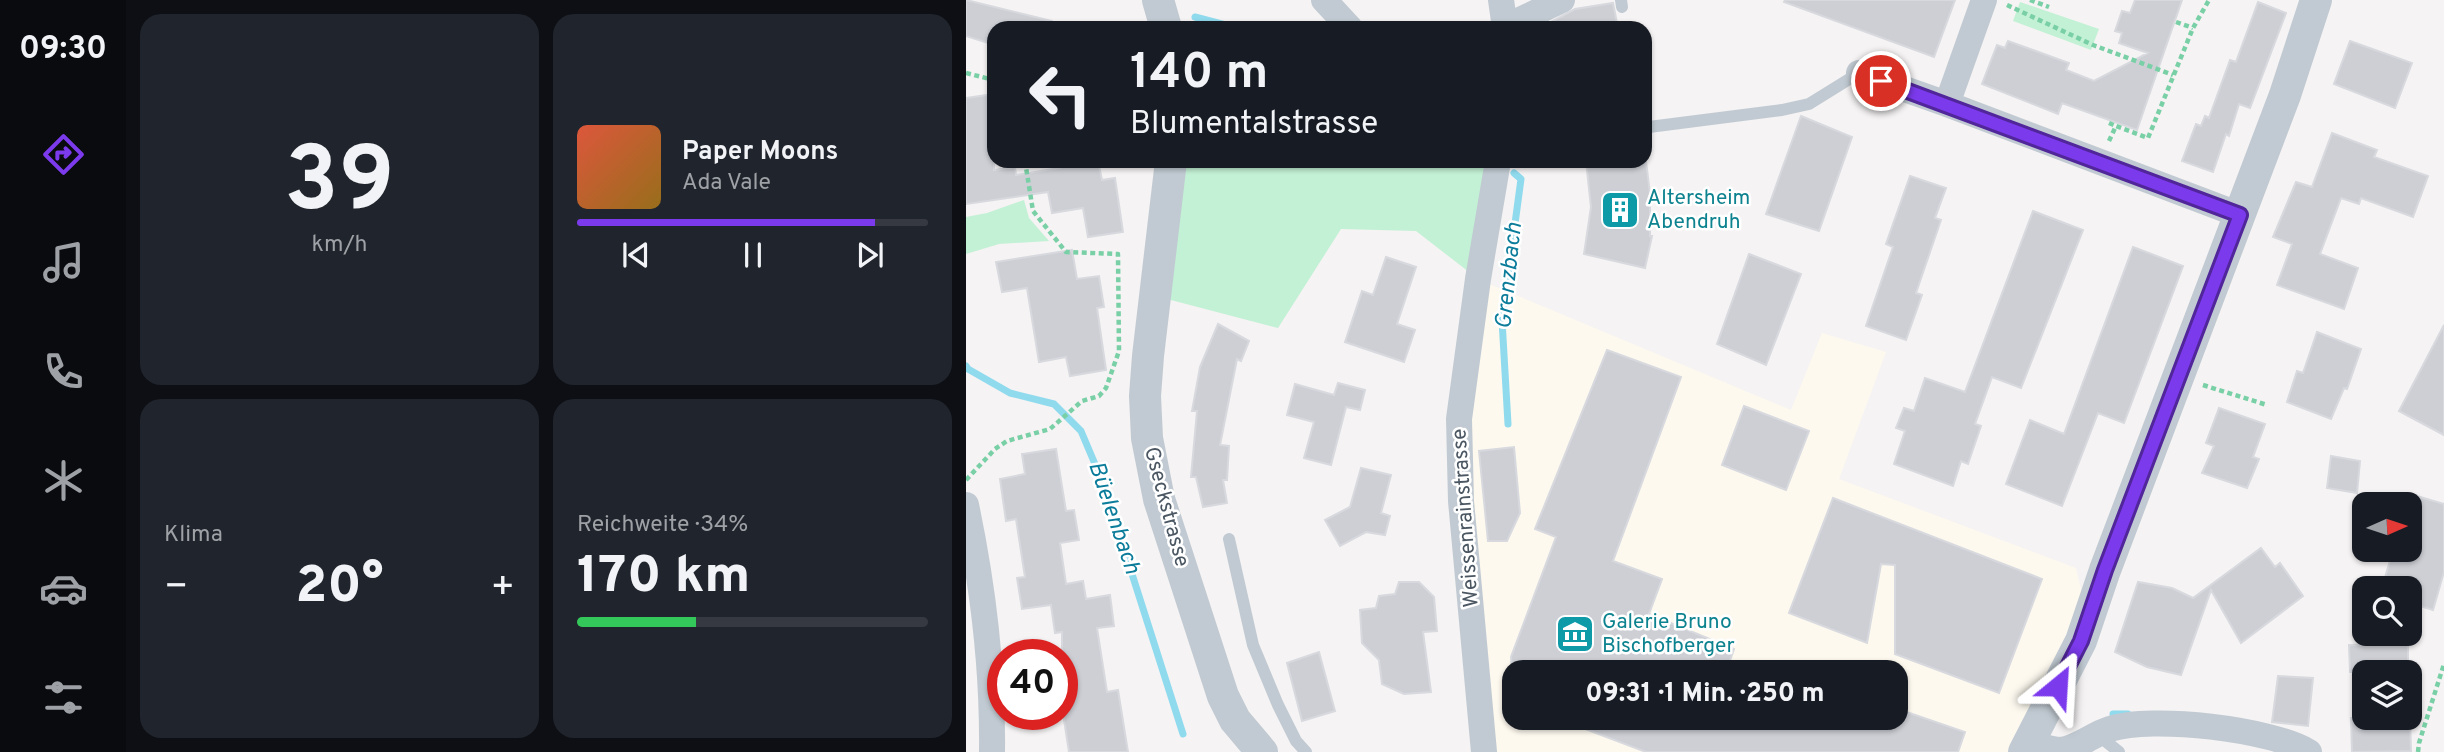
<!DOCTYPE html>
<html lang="de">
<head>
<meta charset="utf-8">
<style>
	body { margin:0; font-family:Overpass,sans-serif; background:#20242c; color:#f1f3f6; height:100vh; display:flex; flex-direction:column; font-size:26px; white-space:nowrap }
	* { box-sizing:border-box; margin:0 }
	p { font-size:23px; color:#9ea1a6 }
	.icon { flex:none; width:38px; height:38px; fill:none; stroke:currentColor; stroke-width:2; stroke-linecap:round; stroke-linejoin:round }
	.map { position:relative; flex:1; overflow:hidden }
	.sheet { display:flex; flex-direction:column; gap:14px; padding:14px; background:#0d0f14; width:840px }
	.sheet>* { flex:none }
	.top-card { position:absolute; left:21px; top:21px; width:665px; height:147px; border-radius:21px; box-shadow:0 2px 5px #0004; background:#171b24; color:#f1f3f6; overflow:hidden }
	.needle { width:46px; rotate:87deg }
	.fabs { position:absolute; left:1386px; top:492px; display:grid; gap:14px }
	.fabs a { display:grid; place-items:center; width:70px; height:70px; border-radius:14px; background:#171b24; box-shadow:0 2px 5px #0004; font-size:35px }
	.speed { position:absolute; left:21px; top:639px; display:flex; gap:14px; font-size:35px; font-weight:700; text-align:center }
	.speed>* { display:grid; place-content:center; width:91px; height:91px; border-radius:50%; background:#171b24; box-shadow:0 2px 5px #0004; line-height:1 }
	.speed .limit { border:10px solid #d22; background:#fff; color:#111 }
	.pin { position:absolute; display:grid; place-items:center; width:60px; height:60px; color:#fff; margin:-30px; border:4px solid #fff; border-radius:50%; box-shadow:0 2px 7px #0007 }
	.me { position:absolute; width:77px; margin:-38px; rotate:27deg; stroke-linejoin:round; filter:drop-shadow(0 0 5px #0008) }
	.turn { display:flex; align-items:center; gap:24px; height:147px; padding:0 28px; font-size:32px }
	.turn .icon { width:91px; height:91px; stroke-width:2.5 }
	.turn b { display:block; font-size:49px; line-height:60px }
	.big { font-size:52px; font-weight:800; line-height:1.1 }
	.sheet .card { flex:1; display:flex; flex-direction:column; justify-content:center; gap:10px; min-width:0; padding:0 24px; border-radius:21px; background:#20242c }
	.sheet .dial { align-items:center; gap:0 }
	.dial b { font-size:91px; line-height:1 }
	.song { display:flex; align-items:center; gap:21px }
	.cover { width:84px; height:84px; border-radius:10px; background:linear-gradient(135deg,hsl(10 70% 55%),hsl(40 70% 35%)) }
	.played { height:7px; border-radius:4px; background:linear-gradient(90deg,#7c3aed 85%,#363941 85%) }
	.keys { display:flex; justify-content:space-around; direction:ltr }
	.heat { display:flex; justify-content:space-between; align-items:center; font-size:38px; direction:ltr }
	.charge { height:10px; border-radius:5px; background:linear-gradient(90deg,#34c759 34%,#363941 0) }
	.sheet .tiles { flex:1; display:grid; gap:14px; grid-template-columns:repeat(2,1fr) }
	.trip { position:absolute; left:536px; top:660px; width:406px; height:70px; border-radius:21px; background:#171b24; box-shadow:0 2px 5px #0004; font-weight:800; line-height:70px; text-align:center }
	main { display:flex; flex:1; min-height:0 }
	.tabs { display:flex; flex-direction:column; width:126px; justify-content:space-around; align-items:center; background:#090b0e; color:#9ea1a6 }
	.tabs .icon { width:49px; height:49px }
	.tabs .active { color:#7c3aed }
	.tabs b { font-size:32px; color:#f1f3f6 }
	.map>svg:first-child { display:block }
	.commercial { fill:#fdf9ef; fill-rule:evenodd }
	.green { fill:#c3f1d5 }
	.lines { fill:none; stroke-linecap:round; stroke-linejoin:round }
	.stream { stroke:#90daee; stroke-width:7 }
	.building { fill:#cdcfd5; stroke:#d7d9de; stroke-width:2 }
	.path { stroke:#7ad0a6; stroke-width:4.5; stroke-dasharray:5 3.5; stroke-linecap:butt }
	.service { stroke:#c1cad2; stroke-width:12 }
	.minor { stroke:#c1cad2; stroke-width:26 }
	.tertiary { stroke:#c1cad2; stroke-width:32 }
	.route-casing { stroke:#51269a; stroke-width:18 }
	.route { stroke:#7c3aed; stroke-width:12 }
	.labels { text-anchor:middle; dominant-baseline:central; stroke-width:5; stroke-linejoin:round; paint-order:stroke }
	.culture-label { font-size:21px; fill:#0d838f; stroke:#fff; text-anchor:start }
	.street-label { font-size:21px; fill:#4a5661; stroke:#fff }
	.water-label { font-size:23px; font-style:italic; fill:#0c7c9b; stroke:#fff }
</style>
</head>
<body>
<main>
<nav class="tabs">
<b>09:30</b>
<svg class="icon active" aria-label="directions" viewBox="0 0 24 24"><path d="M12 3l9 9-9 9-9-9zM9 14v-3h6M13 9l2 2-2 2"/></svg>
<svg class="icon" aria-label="music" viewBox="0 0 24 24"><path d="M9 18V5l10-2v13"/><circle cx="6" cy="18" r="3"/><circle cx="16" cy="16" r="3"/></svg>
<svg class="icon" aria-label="phone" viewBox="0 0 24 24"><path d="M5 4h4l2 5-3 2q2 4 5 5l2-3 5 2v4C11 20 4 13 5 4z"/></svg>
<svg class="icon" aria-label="climate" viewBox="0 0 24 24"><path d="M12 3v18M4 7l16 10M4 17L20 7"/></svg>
<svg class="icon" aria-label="car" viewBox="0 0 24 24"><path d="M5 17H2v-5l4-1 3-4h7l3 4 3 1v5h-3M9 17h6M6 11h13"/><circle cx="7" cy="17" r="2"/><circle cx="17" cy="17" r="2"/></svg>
<svg class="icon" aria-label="filters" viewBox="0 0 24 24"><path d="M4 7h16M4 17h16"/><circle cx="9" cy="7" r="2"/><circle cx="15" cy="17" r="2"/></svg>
</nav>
<section class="sheet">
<div class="tiles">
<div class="card dial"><b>39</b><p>km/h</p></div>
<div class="card">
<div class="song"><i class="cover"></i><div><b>Paper Moons</b><p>Ada Vale</p></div></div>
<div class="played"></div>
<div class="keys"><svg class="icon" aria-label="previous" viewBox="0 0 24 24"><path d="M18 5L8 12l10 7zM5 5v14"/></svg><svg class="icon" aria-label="pause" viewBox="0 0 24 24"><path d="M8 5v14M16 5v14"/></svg><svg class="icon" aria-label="next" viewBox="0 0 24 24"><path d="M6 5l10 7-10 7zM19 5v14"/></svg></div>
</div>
<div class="card"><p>Klima</p>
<div class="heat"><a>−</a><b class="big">20°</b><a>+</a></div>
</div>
<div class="card"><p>Reichweite · 34%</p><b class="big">170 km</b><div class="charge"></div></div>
</div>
</section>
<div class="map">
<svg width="1478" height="752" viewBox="0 0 1478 752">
	<rect width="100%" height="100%" fill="#f5f3f3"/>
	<path class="commercial" d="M516,281L825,410L856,333L920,352L873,479L1110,568L1117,598L1102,641L1045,752H528L500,463ZM548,672H929V718H548Z"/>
	<path class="green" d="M1054,2L1133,29L1125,50L1047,21Z
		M221,161H533L512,279L450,231L375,229L312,328L201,299Z
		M58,200L63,218L83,241L33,244L0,254V217L21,213Z"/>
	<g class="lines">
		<path class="stream" d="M229,17L271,28
			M0,366L2,369L44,393L88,404L115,431L137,483L217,734
			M542,424L536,320L555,179L548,173
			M1147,714H1162"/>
	</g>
	<path class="building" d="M0,0L86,21V28H28V45L0,36Z
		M819,0H989L968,57L818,2Z
		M1169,0H1216L1171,130L1096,103L1092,114L1016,84L1031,45L1039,48L1042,41L1103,63L1100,70L1128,81L1182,53L1153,43L1156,33L1149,31L1156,11L1164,13Z
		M1292,2L1320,13L1284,108L1273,104L1263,136L1260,134L1247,172L1216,161L1230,124L1235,126L1239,116L1243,118L1264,60L1270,62Z
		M647,3L652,28H574L609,9Z
		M1384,41L1446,63L1429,108L1368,84Z
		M28,94V170L49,167L50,175L94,168L93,161H132L136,180L149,178L157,232L122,237L117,208L86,213L82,192L0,204V98Z
		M835,116L886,137L853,231L800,214Z
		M1366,133L1411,150L1408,157L1462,176L1447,217L1395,198L1393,204L1375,198L1354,254L1392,268L1378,309L1311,285L1326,244L1307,237L1330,182L1346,187Z
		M620,161H680L684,194V236H686L679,268L618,254L625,207Z
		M944,176L980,188L969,218L975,220L950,293L956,295L940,340L900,326L927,247L920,244Z
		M1067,211L1117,230L1055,388L1026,377L1009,424L1015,426L1002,464L995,461L987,486L928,464L939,431L930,428L938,408L948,411L959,378L999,392Z
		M1167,247L1217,266L1158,423L1132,413L1096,506L1040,484L1064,420L1098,434Z
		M106,250L111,279L133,276L138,307L131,308L140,370L104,376L100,357L73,362L61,288L36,292L30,262Z
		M783,254L835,274L800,365L751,344Z
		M420,257L450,267L431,324L449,330L438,362L379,342L396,291L407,295Z
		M252,324L283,341L275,361L271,359L254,445L263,446L261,480H257L261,503L237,507L230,477H225L231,411H226L234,367Z
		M1478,325V435L1433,411Z
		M1351,332L1395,349L1381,389L1378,388L1365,419L1321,402L1331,371L1337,373Z
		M641,350L715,377L647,561L696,579L683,614L768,649L760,672H546L545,657L590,537L569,529Z
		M372,383L399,390L394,410L380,407L365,465L338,458L348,422L321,415L329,384L368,395Z
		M778,406L843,431L820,490L756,465Z
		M1253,408L1299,424L1287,457L1293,459L1281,488L1236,473L1248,446L1240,443Z
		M548,447L554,513L541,541H522L513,451Z
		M90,449L100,511L108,510L113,540L94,543L100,584L117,581L120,599L144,595L148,626L131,628L141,692L152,690L162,752H103L96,707V632L89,633L85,605L56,609L51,578L59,577L50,519L40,521L34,479L59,474L56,454Z
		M1365,456L1394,461L1391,493L1361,488Z
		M395,468L425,475L415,513L424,516L419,535L400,532L374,546L359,520L384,507Z
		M1444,494L1478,504V572L1467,610L1444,603V588H1416L1427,550H1444Z
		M867,498L1076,579L1033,693L929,654V565L915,564L901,643L823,613Z
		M1295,548L1309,567L1314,563L1337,596L1275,643L1245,590L1215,675L1181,667L1149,652L1172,582L1206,588L1227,598Z
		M433,582H453L468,597L471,631L457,632L465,692L438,694L416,684L413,660L396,643L394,610L410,608L413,596L429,594Z
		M1442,643V672H1384L1383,645Z
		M353,652L369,711L336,721L321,663Z
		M1312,676L1347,678L1342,726L1306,722Z
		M929,708L999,732L992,752H680L593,719L929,718Z
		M1385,718H1444L1445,751L1386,752Z"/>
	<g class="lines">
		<path class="path" d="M1064,0L1083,7
			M1041,5L1127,45L1207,75
			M1210,22L1227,28
			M0,73L28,80
			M1143,123L1150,126
			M1143,141L1150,126L1182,138L1227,28L1243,0
			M59,161L67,211L100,252L152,254L153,351
			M1237,385L1301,405
			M0,480L29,449L41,441L84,429L116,401L133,396L140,388L153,351
			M1452,752L1453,743L1478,664"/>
		<path class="service" d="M655,0L656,7
			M683,127L816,110L843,104L893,73
			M263,539L287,645L312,705L330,741L340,752
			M1132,735L1153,752"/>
		<path class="minor" d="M358,0L384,28
			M535,0L539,28
			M1018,0L981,104L1274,215
			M537,28L596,0
			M893,73L981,104
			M0,505C17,586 27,669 26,752
			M1063,743C1072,745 1085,750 1095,750C1112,748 1127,734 1144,729C1186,715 1305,729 1343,752
			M518,752L495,501L493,419L512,279L532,161"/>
		<path class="tertiary" d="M192,0L200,28
			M205,161L182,356L179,396L181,438L193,499L257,696L269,720L296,752
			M1058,752L1115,641L1139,570L1319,95L1350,0"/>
	</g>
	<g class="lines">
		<defs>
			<path id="route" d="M915,81L1274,215L1139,570L1115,641L1092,686"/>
		</defs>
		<use href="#route" class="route-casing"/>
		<use href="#route" class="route"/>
	</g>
	<defs>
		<symbol id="building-square" viewBox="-11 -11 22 22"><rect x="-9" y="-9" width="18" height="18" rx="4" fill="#0f9aa8" stroke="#fff"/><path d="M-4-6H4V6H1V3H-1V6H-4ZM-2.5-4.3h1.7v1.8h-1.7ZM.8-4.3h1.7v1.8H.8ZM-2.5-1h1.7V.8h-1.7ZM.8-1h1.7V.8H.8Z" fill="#fff"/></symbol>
		<symbol id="museum-square" viewBox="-11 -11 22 22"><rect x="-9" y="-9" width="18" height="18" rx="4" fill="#0f9aa8" stroke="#fff"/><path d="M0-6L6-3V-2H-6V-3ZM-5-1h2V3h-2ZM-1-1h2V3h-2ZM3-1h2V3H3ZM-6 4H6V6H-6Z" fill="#fff"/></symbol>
	</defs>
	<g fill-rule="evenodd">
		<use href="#building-square" x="632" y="188" width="44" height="44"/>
		<use href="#museum-square" x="587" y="612" width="44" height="44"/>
	</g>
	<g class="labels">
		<g class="culture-label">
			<text x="681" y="198">Altersheim<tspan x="681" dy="24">Abendruh</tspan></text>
			<text x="636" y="622">Galerie Bruno<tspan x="636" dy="24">Bischofberger</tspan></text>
		</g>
		<g class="street-label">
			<text transform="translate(200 507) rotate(75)">Gseckstrasse</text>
			<text transform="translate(500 518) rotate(-94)">Weissenrainstrasse</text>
		</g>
		<g class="water-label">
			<text transform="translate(544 276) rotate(-84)">Grenzbach</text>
			<text transform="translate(147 518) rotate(71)">Büelenbach</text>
		</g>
	</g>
</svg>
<div class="fabs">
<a><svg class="needle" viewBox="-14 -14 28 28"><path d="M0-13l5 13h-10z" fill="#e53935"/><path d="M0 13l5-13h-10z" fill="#9ea1a6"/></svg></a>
<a><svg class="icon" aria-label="search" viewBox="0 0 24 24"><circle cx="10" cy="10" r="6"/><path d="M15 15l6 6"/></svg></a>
<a><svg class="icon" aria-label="layers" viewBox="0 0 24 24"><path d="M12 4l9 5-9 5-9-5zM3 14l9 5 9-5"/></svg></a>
</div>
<div class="speed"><div class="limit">40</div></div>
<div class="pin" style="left:915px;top:81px;background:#d93025"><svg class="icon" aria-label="arrive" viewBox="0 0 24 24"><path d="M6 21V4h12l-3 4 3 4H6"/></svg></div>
<svg class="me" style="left:1092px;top:686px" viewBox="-20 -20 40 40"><path d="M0-17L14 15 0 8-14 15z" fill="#7c3aed" stroke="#fff" stroke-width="4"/></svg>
<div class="trip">09:31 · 1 Min. · 250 m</div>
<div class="top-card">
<div class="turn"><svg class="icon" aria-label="left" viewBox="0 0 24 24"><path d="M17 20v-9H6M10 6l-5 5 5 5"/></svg><div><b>140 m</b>Blumentalstrasse</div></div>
</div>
</div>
</main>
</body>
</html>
